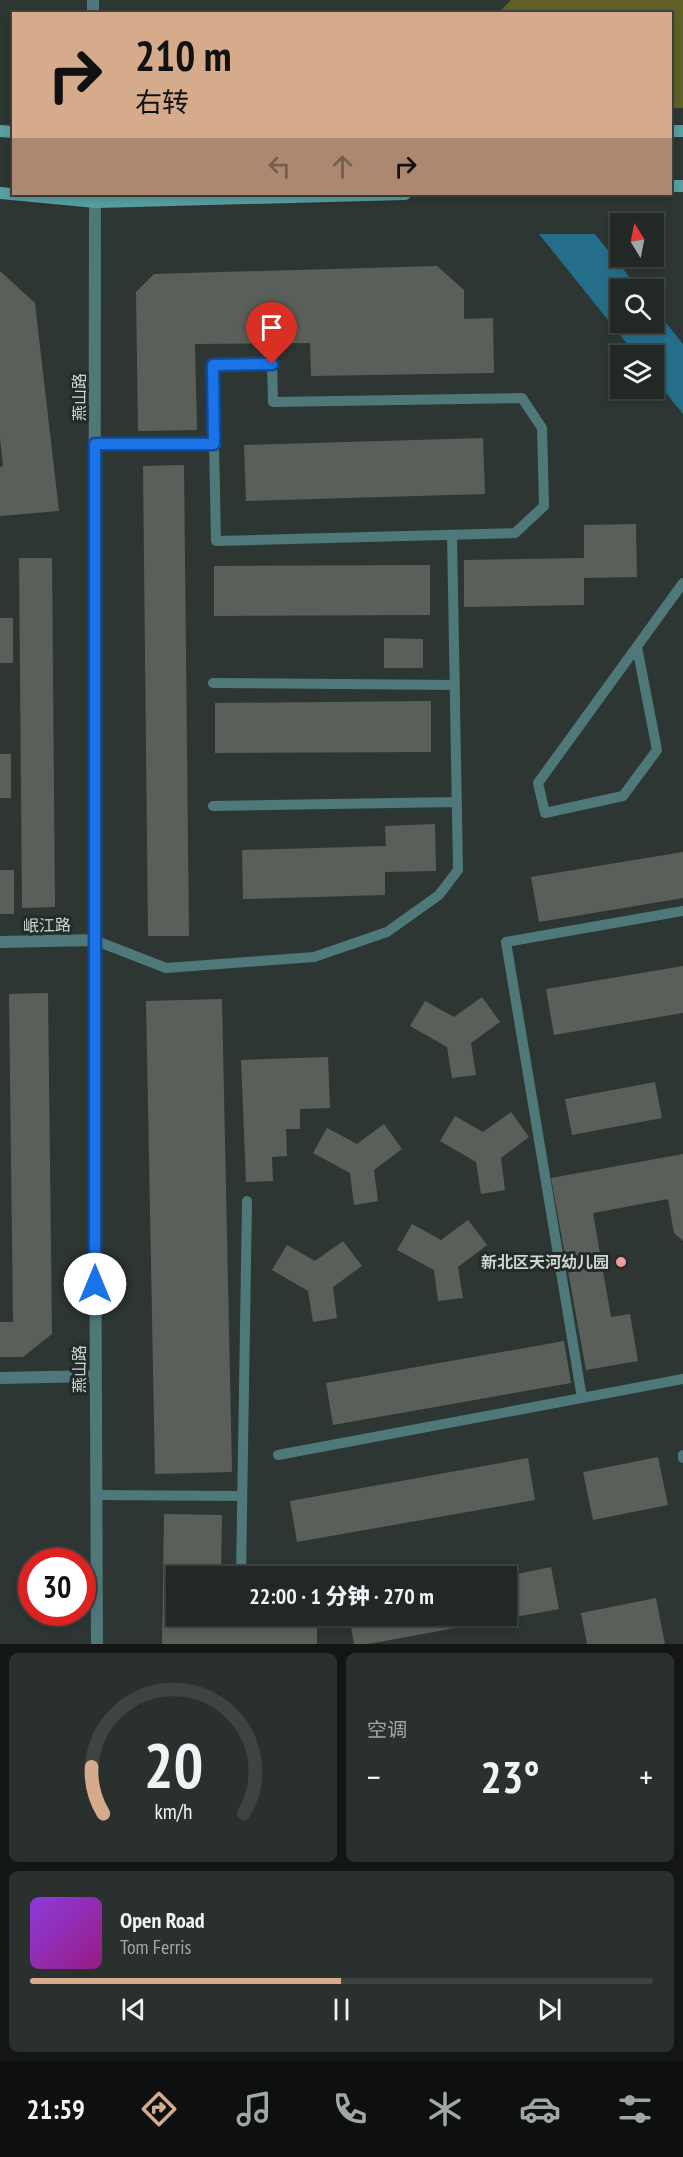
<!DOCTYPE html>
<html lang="zh">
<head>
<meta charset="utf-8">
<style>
	body { margin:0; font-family:"PT Sans Narrow","Noto Sans SC",sans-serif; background:#2a302e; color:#f1f3f6; height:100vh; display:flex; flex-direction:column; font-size:22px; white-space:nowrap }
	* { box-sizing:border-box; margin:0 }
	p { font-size:20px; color:#a2a6a7 }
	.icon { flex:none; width:33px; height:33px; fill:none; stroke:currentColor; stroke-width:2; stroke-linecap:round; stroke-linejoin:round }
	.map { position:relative; height:1644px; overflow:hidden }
	.side { display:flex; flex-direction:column; gap:9px; padding:9px; background:#131615; flex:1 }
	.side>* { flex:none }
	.banner { position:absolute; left:12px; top:12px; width:660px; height:183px; border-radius:0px; box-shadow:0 3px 9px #0003,0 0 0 2px #3f4443; background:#d6ab8b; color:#111; overflow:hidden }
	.needle { width:39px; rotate:350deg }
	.fabs { position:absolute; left:610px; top:213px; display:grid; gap:12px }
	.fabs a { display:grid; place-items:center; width:54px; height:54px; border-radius:0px; background:#222826; box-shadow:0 3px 9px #0003,0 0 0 2px #3f4443; font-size:30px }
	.speed { position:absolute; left:18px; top:1548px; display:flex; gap:12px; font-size:30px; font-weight:700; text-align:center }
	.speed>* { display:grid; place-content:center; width:78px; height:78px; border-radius:50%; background:#222826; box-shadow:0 3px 9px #0003,0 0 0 2px #3f4443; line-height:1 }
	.speed .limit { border:9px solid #d22; background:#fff; color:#111 }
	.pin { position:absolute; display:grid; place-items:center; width:51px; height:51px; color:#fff; margin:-62px -26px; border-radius:50% 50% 50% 0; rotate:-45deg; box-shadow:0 0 6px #0007 }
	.pin .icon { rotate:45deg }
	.me { position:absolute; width:66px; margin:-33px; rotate:0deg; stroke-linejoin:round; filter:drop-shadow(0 0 4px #0008) }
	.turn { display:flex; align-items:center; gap:21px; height:126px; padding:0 24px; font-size:27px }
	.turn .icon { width:78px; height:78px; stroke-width:2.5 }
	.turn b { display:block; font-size:42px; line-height:51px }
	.lanes { display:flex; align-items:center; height:57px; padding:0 24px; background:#0003; justify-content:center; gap:30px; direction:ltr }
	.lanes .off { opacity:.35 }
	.big { font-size:45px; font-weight:800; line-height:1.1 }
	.side .widget { flex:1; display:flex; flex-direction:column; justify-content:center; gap:9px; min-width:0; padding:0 21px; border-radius:9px; background:#2a302e }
	.side .dial { align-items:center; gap:0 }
	.dial svg { height:156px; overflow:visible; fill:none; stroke:#3f4443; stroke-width:7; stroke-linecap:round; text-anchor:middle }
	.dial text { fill:#f1f3f6; stroke:none }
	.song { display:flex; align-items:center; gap:18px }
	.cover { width:72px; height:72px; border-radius:9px; background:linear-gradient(135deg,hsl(270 70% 55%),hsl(310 70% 35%)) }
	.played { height:6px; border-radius:3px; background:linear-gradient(90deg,#d6ab8b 50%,#3f4443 50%) }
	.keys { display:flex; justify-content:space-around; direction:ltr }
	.heat { display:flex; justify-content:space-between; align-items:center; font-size:33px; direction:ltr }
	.side .tiles { flex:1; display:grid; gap:9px; grid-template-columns:1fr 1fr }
	.widget:last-child { grid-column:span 2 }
	.trip { position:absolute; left:166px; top:1566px; width:351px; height:60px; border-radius:0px; background:#222826; box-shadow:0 3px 9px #0003,0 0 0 2px #3f4443; font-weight:800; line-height:60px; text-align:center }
	.tab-bar { display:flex; height:96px; justify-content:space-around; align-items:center; background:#0e100f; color:#a2a6a7 }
	.tab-bar .icon { width:42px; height:42px }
	.tab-bar .selected { color:#d6ab8b }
	.tab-bar b { font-size:27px; color:#f1f3f6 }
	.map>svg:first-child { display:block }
	.green { fill:#5f6128 }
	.water { fill:#256e8a }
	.building { fill:#5a6059 }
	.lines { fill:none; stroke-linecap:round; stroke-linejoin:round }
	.lane { stroke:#4e787a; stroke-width:10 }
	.street { stroke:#4e787a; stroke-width:12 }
	.secondary { stroke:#599ea0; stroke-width:12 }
	.route-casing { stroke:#114b97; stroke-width:15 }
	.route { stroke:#1a73e8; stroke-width:10 }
	.poi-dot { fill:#f59b97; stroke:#232c29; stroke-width:2 }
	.labels { text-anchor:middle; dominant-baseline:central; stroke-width:6; stroke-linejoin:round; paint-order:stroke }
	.street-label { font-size:16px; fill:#cfd5d2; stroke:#232c29 }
	.poi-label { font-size:16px; font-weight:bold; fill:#cfd5d2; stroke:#232c29; text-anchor:end }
</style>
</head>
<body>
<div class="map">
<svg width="683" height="1644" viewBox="0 0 683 1644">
	<rect width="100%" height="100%" fill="#2d3633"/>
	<path class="green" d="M511,0H683V108H671L670,14L498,13Z"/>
	<path class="water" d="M539,234H595L639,289L621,290V322H654V308L683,344V414L654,378V356L636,355Z"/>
	<path class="building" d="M437,266L464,290V319L493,318L494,373L311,376L310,343L195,344L197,430L138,431L136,292L154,274Z
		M0,271L35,303L59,511L0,516V467L3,466L0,438Z
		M483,438L485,494L246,501L244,445Z
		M184,465L189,936H148L143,466Z
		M636,524L637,577L584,578V605L464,607V560L584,558V525Z
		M19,558H52L55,907L22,908Z
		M430,565V615L214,616V566Z
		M0,618H13V663H0Z
		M384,638L423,639V668H384Z
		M431,701V752L215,753V703Z
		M0,754H11V798H0Z
		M435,824L436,871L385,872V895L243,899L242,850L386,846L385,826Z
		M683,852V898L539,922L531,877Z
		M0,870H14V914H0Z
		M683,966V1013L554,1035L546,989Z
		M48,993L52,1334L23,1357H0V1322H13L9,994Z
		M482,997L500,1022L471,1043L476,1075L452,1078L447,1047L410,1026L425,1001L454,1017Z
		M222,999L232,1472L155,1474L146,1001Z
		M328,1057L330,1108L300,1109V1129H286L287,1156L272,1157L273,1181L246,1182L241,1060Z
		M655,1082L662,1118L572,1135L565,1099Z
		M511,1112L529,1137L501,1158L505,1190L481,1194L476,1162L440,1141L455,1116L483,1132Z
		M384,1124L402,1149L374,1170L378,1201L354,1205L350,1173L313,1153L327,1128L357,1144Z
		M683,1154V1241L674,1233L668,1199L593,1213L611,1317L630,1314L638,1361L586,1370L551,1178Z
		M468,1220L487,1245L458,1267L463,1298L438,1301L434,1270L397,1250L412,1224L441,1240Z
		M343,1241L362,1266L333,1287L337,1318L313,1322L308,1291L272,1270L287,1245L315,1261Z
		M564,1341L571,1383L333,1425L326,1383Z
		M658,1457L668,1505L593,1520L583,1472Z
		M528,1458L535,1500L297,1542L290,1501Z
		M164,1514L222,1515L221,1576H177V1616H317V1644H162Z
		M551,1567L559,1609L368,1644H354L349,1616H507V1576Z
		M656,1598L665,1644H587L581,1613Z"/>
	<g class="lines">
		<path class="lane" d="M95,444H214L216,541L515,533L544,506L542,428L522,398L273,402L272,364L213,365L214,444
			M637,647L657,750L623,796L545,813L538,783L683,583
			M213,683L455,685
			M213,806L457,802
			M94,940L166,968L314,957L387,932L439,895L458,870L452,535
			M582,1398L506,942L683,911
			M278,1455L683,1379
			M683,1455V1458
			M96,1495L242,1496
			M241,1576L247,1201"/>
		<path class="street" d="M93,0V14
			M95,194L94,940L97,1644
			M0,942L94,940
			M0,1378L96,1376"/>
		<path class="secondary" d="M0,131L14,132
			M670,131H683
			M670,186H683
			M0,193L96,202L405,194"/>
	</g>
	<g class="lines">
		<defs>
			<path id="route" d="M95,1284V444H214L213,365L272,364"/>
		</defs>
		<use href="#route" class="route-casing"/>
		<use href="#route" class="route"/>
	</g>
	<circle class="poi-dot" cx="621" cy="1262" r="6"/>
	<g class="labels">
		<g class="street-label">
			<text transform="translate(79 397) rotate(-90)">燕山路</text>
			<text transform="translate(47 925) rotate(-1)">岷江路</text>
			<text transform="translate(79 1369) rotate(-90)">燕山路</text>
		</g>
		<g class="poi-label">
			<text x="609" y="1262">新北区天河幼儿园</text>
		</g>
	</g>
</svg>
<div class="fabs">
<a><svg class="needle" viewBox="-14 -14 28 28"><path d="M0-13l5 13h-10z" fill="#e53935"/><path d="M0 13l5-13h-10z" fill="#a2a6a7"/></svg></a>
<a><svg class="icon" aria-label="search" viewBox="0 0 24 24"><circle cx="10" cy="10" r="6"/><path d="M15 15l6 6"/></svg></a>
<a><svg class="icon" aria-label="layers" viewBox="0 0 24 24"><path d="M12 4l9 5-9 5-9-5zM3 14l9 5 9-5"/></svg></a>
</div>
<div class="speed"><div class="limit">30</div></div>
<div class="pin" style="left:272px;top:364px;background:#d93025"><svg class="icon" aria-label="arrive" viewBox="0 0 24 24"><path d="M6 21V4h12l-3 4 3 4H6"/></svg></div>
<svg class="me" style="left:95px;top:1284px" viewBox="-20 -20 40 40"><circle r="19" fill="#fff"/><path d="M0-13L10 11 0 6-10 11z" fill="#1a73e8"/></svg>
<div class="trip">22:00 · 1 分钟 · 270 m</div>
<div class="banner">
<div class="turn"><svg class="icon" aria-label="right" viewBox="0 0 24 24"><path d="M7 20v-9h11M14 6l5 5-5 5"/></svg><div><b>210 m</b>右转</div></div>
<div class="lanes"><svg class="icon off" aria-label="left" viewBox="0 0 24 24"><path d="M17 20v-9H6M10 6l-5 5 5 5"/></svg><svg class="icon off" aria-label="ahead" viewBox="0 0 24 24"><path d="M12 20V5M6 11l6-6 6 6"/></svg><svg class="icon" aria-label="right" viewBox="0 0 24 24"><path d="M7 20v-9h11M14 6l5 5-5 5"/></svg></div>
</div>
</div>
<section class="side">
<div class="tiles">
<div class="widget dial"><svg viewBox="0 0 100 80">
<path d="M14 69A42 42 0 1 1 86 69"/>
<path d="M14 69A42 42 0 0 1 8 45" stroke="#d6ab8b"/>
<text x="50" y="56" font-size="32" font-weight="700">20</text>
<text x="50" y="72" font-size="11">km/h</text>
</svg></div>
<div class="widget"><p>空调</p>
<div class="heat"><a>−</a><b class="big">23°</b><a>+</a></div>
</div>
<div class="widget">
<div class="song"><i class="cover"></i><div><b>Open Road</b><p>Tom Ferris</p></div></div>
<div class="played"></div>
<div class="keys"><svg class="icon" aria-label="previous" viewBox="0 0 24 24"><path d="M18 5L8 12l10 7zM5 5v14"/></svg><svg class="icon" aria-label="pause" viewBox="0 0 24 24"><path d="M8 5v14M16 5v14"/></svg><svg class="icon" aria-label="next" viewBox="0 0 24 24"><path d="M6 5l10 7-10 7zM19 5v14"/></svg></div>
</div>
</div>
</section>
<nav class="tab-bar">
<b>21:59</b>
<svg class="icon selected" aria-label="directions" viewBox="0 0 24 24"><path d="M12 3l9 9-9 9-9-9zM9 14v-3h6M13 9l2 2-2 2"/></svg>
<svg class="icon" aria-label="music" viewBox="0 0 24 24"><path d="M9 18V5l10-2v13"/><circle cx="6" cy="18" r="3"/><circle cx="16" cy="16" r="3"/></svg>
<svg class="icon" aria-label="phone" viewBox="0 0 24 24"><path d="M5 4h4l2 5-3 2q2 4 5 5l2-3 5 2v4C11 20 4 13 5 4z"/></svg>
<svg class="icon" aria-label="climate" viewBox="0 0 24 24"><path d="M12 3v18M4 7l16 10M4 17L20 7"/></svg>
<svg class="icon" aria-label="car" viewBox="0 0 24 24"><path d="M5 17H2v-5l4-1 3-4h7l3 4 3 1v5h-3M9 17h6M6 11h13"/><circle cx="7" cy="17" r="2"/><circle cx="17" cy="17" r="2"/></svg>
<svg class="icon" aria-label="filters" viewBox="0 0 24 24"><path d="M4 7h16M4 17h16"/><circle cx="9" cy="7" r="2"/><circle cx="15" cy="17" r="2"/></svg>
</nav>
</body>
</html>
